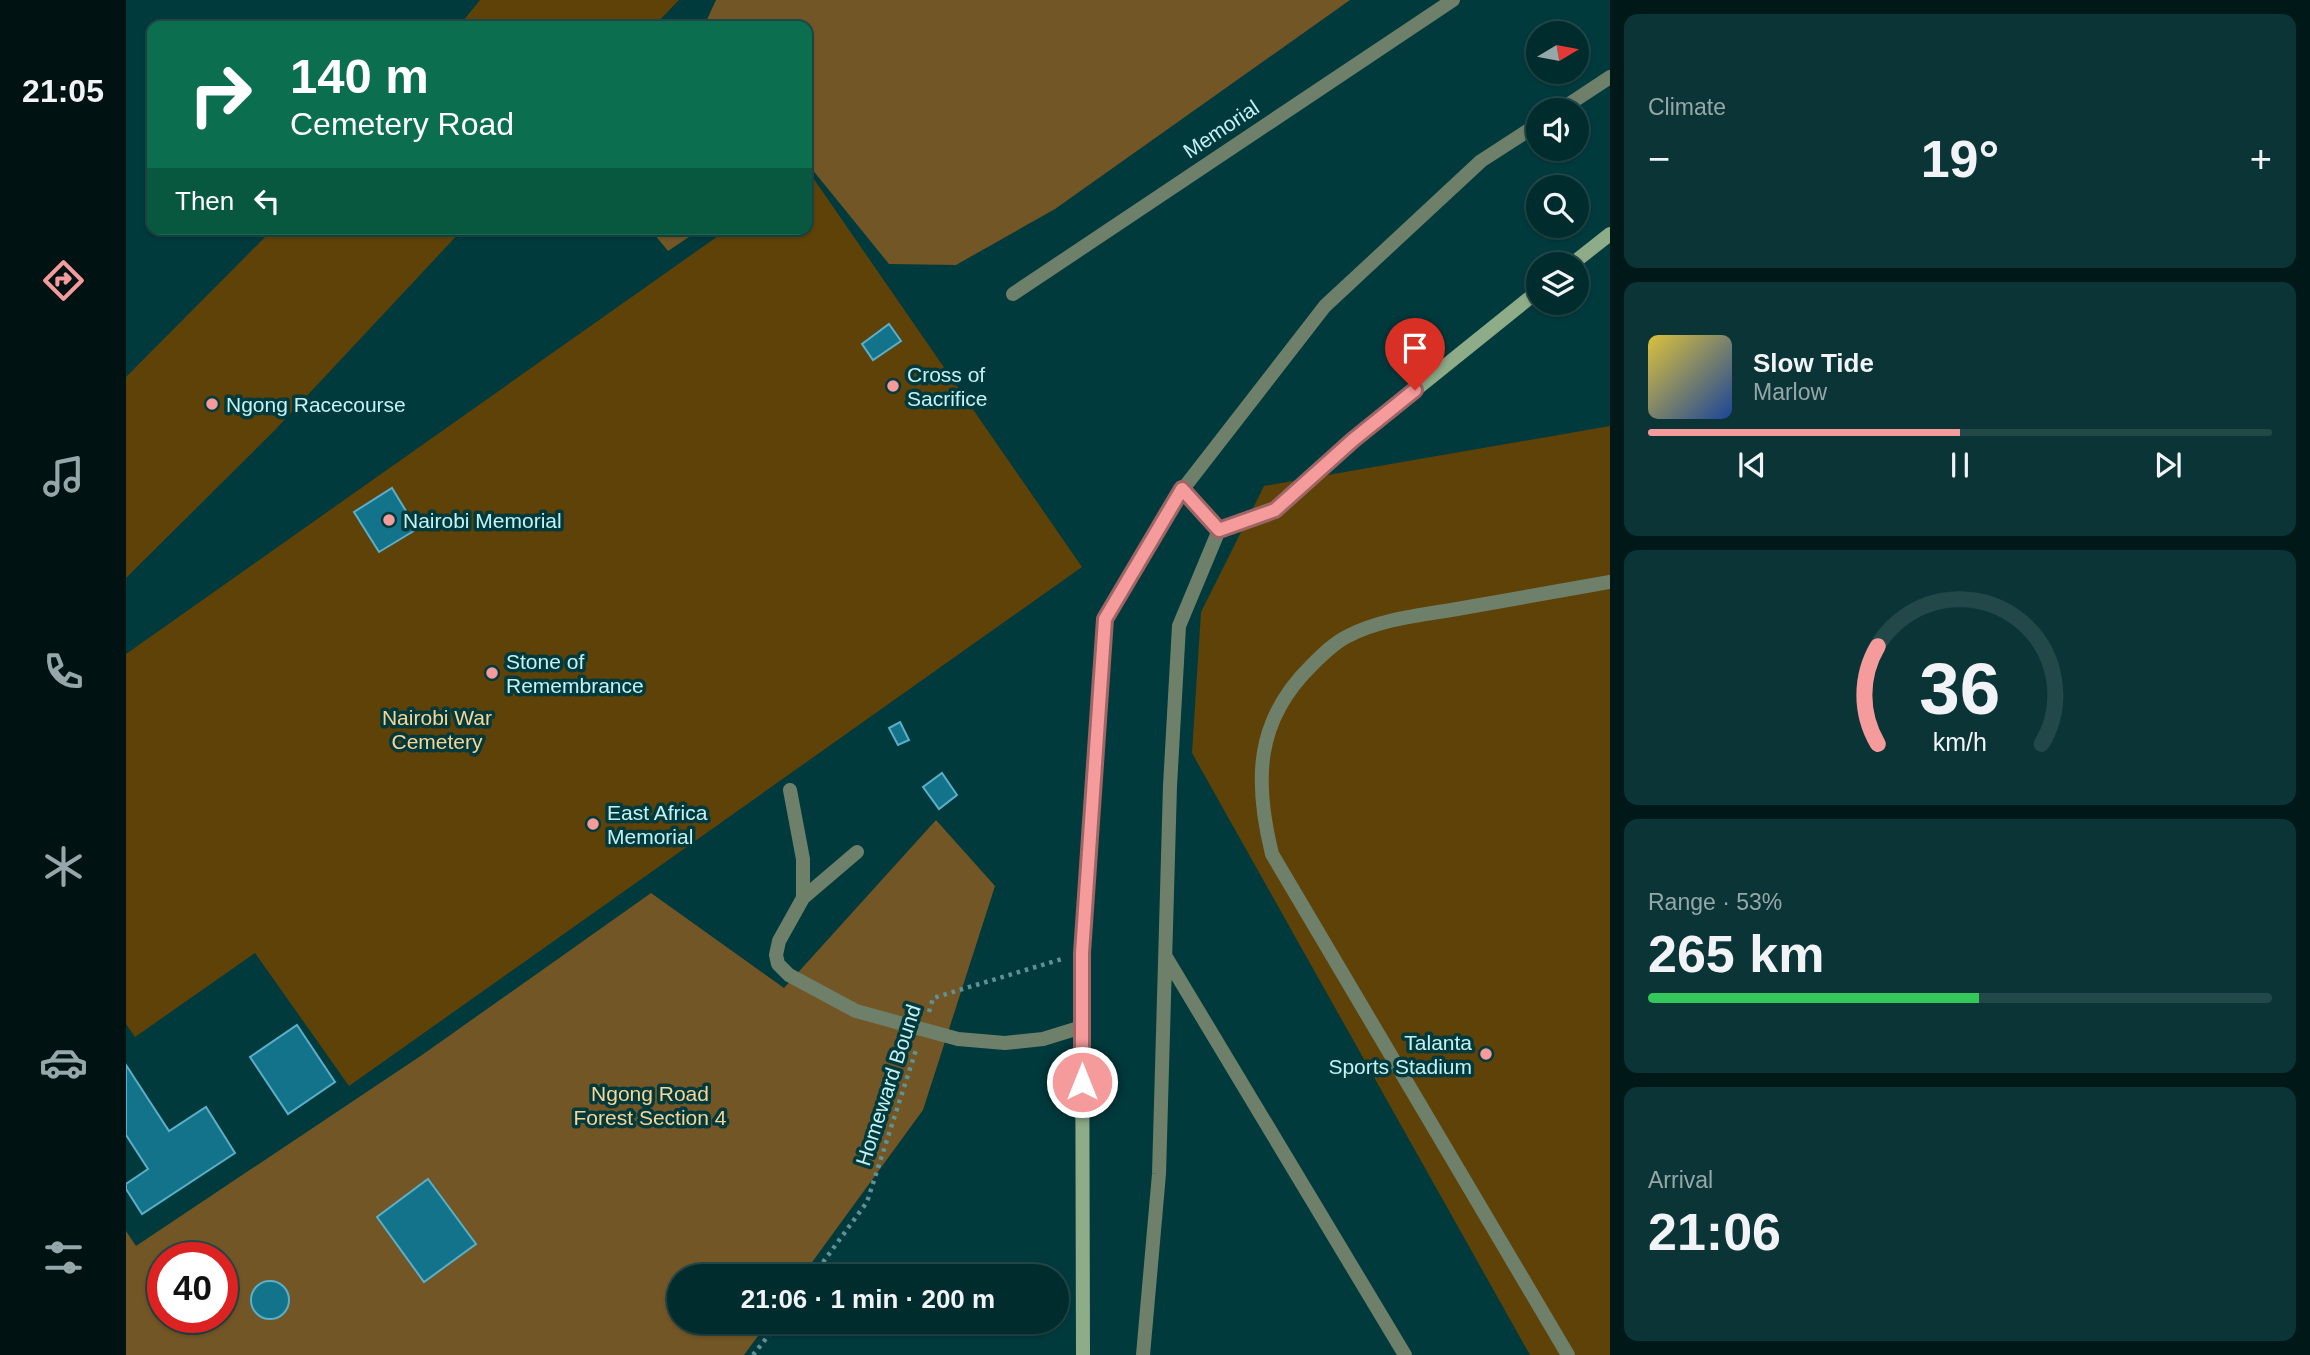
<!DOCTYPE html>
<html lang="en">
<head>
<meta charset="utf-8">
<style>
	body { margin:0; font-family:Helvetica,sans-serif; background:#0b3436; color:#f1f3f6; height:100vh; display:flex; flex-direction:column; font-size:26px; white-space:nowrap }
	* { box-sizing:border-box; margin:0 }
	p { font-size:23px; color:#96a7aa }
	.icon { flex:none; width:38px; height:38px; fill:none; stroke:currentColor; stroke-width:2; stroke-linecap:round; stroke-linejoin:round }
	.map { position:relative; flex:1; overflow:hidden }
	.side { display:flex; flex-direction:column; gap:14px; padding:14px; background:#011819; width:700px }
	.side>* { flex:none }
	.hud { position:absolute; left:21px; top:21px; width:665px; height:214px; border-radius:14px; box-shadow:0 2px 5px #0004,0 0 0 2px #23484a; background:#0b6e4f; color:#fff; overflow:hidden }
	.needle { width:46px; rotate:80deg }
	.buttons { position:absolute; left:1400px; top:21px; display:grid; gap:14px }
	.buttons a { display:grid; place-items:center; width:63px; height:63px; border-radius:50%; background:#012c2e; box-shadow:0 2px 5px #0004,0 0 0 2px #23484a; font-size:35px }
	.speed { position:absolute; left:21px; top:1242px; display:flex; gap:14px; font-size:35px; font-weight:700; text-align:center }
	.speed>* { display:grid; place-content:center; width:91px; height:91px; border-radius:50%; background:#012c2e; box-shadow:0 2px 5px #0004,0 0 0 2px #23484a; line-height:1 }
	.speed .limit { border:10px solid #d22; background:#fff; color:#111 }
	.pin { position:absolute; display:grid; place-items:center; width:60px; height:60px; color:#fff; margin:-72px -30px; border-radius:50% 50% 50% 0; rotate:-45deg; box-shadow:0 0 7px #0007 }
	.pin .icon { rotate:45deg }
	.me { position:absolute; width:77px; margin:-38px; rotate:0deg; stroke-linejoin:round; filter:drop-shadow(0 0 5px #0008) }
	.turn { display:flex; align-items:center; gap:24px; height:147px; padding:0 28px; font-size:32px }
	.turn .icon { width:91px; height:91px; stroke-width:2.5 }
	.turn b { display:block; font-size:49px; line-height:60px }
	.then { display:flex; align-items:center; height:66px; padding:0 28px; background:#0003; gap:14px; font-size:26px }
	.big { font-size:52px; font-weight:700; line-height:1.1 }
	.side .tile { flex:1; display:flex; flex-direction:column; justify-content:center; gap:10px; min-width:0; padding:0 24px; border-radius:14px; background:#0b3436 }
	.side .dial { align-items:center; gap:0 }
	.dial svg { height:182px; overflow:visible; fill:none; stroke:#23484a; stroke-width:7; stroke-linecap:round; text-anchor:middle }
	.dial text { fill:#f1f3f6; stroke:none }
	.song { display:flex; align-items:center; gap:21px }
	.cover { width:84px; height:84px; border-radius:10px; background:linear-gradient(135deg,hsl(50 70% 55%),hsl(220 70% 35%)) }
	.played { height:7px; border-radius:4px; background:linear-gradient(90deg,#f59b9b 50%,#23484a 50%) }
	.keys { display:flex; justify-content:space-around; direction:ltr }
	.heat { display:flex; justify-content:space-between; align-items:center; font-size:38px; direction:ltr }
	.charge { height:10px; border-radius:5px; background:linear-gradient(90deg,#34c759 53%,#23484a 0) }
	.trip { position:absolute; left:541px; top:1264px; width:402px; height:70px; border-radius:35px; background:#012c2e; box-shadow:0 2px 5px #0004,0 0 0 2px #23484a; font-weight:700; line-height:70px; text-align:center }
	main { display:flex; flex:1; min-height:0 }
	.tab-bar { display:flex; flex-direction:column; width:126px; justify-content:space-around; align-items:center; background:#001212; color:#96a7aa }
	.tab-bar .icon { width:49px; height:49px }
	.tab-bar .selected { color:#f59b9b }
	.tab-bar b { font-size:32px; color:#f1f3f6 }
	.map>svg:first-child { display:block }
	.green { fill:#5e4208 }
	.forest { fill:#725625; fill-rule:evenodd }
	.building { fill:#12738b; stroke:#5bafc8; stroke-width:2 }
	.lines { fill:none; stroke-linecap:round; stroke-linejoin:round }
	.path { stroke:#5f9295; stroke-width:4.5; stroke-dasharray:3.5 5; stroke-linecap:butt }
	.lane { stroke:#6e806a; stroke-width:14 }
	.secondary { stroke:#8eac88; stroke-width:14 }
	.route-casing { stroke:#9f6565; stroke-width:18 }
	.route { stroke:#f59b9b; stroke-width:12 }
	.poi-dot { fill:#f59b9b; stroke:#013a3d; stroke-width:2.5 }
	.labels { text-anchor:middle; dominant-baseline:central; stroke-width:7; stroke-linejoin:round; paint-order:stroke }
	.street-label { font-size:21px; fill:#c5f1f3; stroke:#013a3d }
	.poi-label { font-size:21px; fill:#c5f1f3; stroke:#013a3d; text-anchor:start }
	.park-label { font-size:21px; fill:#fbd492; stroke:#013a3d }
</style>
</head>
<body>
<main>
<nav class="tab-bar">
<b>21:05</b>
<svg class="icon selected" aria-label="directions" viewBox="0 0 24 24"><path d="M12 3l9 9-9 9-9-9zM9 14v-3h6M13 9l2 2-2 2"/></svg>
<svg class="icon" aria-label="music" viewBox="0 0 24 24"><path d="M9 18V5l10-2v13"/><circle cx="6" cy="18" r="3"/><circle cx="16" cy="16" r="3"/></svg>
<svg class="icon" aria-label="phone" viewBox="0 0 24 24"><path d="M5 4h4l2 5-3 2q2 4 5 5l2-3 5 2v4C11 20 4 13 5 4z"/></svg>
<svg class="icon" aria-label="climate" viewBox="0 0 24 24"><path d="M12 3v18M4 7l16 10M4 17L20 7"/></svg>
<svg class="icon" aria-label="car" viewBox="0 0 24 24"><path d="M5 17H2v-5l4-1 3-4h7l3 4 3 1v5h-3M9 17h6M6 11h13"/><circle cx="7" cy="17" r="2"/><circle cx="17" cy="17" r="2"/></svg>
<svg class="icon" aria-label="filters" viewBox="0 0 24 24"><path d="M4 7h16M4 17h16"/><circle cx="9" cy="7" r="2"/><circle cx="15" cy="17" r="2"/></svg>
</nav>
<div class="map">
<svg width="1484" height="1355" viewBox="0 0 1484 1355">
	<rect width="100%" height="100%" fill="#013a3d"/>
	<path class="green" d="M354,0H553L528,26H333Z
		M683,172L956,567L223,1086L129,953L9,1037L0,1024V654L602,229H681V174Z
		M147,229H337L148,431L0,578V377Z
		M1484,426V1355H1404L1066,753L1075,612L1138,486Z"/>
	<path class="forest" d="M590,0H1224L929,209L830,265L763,264L681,163V26H578Z
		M524,229H575L542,251Z
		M810,820L869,886L797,1110L676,1276H553V1321H643L618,1355H0V1231L10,1246L296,1055L525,893L658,988ZM37,1258H96V1318H37Z"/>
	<path class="building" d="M763,324L775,341L747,360L736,344Z
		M266,488L291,529L253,552L228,512Z
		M774,722L783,740L772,745L763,728Z
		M816,773L831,795L813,809L797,787Z
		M171,1025L209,1082L162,1114L124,1057Z
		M0,1065L43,1131L80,1107L109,1153L16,1214L0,1189V1184L22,1169L0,1135Z
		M302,1179L350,1244L298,1282L251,1217Z
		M125 1300a19 19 0 1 1 38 0a19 19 0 1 1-38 0Z"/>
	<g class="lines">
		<path class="path" d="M803,1012L807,998L936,959
			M687,1276L741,1202L790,1050
			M627,1355L654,1321"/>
		<path class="lane" d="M1434,110L1484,77
			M887,294L1327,0
			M1057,489L1199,306L1355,161L1412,124
			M664,790L677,859V898L653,941L650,955L652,964L663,975L730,1011L832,1039L879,1043L917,1039L956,1027
			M677,898L731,852
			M1040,957L1279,1355
			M1017,1355L1033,1174L1044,786L1053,626L1093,530
			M1442,1355L1146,854C1128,781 1129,721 1185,666C1196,655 1209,642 1222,636C1255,619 1295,615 1331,609C1382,600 1433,591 1484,582"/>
		<path class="secondary" d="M1446,264L1484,234
			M957,1355L956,953L979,619L1057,489L1093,530L1149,510L1227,440L1412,291"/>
	</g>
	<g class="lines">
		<defs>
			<path id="route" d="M956,1082V953L979,619L1056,489L1093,530L1149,510L1227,440L1289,390"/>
		</defs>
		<use href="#route" class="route-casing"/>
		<use href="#route" class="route"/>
	</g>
	<g class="poi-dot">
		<circle cx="767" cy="386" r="7"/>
		<circle cx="86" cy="404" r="7"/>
		<circle cx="263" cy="520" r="7"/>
		<circle cx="366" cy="673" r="7"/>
		<circle cx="467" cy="824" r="7"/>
		<circle cx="1360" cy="1054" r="7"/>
	</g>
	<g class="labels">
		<g class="street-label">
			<text transform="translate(1095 129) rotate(-34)">Memorial</text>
			<text transform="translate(762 1085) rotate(-72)">Homeward Bound</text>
		</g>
		<g class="poi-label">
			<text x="781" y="374">Cross of<tspan x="781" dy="24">Sacrifice</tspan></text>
			<text x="100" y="404">Ngong Racecourse</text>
			<text x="277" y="520">Nairobi Memorial</text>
			<text x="380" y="661">Stone of<tspan x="380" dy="24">Remembrance</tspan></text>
			<text x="481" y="812">East Africa<tspan x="481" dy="24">Memorial</tspan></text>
			<text x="1346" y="1042" text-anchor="end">Talanta<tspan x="1346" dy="24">Sports Stadium</tspan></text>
		</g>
		<g class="park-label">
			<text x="311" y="717">Nairobi War<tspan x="311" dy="24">Cemetery</tspan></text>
			<text x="524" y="1093">Ngong Road<tspan x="524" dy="24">Forest Section 4</tspan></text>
		</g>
	</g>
</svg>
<div class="buttons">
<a><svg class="needle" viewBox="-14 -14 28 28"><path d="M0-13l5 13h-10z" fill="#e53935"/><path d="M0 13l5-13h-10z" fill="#96a7aa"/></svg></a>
<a><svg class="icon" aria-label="sound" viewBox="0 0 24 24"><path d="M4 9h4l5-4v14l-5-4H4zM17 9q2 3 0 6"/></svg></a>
<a><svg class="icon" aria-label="search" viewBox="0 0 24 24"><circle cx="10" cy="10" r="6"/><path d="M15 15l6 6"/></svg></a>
<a><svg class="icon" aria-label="layers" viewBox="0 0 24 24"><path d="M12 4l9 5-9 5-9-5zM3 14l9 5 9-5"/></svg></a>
</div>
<div class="speed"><div class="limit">40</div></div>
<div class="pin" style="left:1289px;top:390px;background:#d93025"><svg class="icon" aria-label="arrive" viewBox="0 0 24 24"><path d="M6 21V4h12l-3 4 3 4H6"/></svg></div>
<svg class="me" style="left:956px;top:1082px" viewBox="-20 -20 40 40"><circle r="17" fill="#f59b9b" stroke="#fff" stroke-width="3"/><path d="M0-11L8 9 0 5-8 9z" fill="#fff"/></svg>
<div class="trip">21:06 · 1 min · 200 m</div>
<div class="hud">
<div class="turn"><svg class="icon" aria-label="right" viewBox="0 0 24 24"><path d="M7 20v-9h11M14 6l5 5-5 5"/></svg><div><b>140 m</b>Cemetery Road</div></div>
<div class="then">Then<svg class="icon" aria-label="left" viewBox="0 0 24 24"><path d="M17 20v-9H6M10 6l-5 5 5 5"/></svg></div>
</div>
</div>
<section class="side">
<div class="tile"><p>Climate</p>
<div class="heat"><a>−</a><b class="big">19°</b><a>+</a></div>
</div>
<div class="tile">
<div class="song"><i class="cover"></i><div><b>Slow Tide</b><p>Marlow</p></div></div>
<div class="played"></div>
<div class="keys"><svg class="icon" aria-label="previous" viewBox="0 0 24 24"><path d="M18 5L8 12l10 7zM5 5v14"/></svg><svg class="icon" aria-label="pause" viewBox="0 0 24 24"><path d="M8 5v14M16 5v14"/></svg><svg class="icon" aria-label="next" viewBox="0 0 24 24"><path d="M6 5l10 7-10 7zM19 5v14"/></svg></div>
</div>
<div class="tile dial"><svg viewBox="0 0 100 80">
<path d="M14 69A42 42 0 1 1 86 69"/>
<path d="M14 69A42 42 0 0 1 14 26" stroke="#f59b9b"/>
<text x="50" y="56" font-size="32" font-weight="700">36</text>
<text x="50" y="72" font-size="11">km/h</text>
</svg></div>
<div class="tile"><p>Range · 53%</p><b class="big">265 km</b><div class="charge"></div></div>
<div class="tile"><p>Arrival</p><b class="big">21:06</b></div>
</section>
</main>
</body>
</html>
